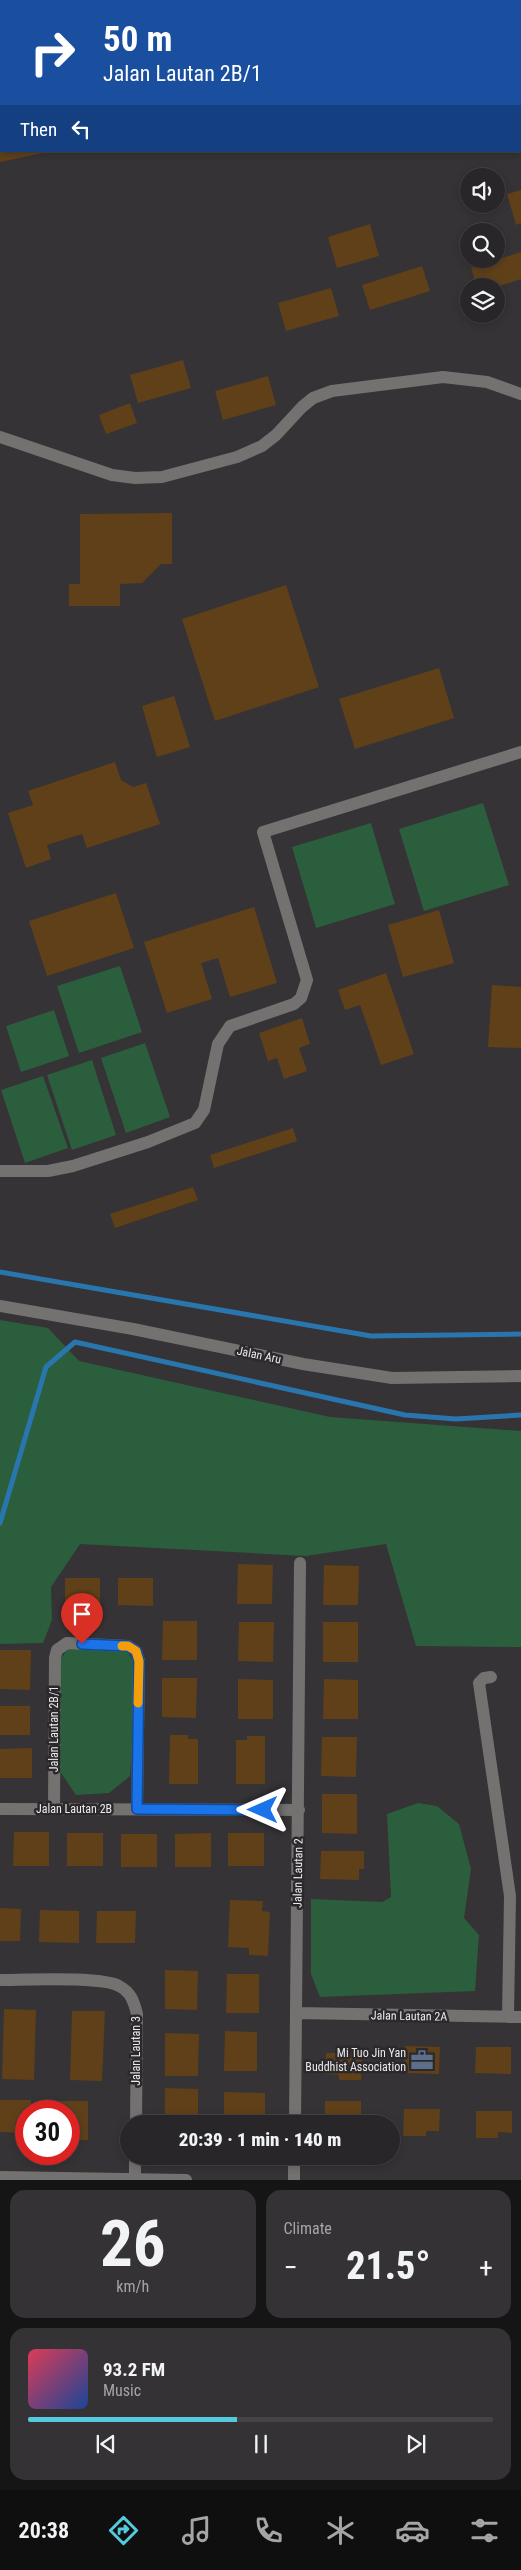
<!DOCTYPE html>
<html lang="en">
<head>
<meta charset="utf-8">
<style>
	body { margin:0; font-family:"Roboto Condensed",sans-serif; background:#343234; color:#f1f3f6; height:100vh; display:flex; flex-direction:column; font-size:19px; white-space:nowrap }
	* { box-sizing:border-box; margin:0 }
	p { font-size:16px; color:#a5a5a8 }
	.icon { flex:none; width:28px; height:28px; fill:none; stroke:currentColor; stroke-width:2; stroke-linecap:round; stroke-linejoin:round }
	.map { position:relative; height:2180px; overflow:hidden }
	.side { display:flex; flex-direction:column; gap:10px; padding:10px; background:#161516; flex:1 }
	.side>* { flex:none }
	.hud { position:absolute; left:0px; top:0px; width:521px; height:152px; box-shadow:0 2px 8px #0003,0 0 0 1px #444345; background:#1a4fa0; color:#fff; overflow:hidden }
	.fabs { position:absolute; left:460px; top:168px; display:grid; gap:10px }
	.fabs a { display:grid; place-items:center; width:45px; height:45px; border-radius:50%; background:#282628; box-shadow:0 2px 8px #0003,0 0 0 1px #444345; font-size:25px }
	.speed { position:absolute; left:15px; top:2100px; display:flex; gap:10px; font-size:25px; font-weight:700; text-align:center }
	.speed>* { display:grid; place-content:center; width:65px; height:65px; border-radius:50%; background:#282628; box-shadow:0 2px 8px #0003,0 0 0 1px #444345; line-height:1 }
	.speed .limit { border:8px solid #d22; background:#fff; color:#111 }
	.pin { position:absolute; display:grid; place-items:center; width:42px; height:42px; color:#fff; margin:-51px -21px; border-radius:50% 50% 50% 0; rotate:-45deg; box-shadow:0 0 5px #0007 }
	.pin .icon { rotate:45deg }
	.me { position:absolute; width:55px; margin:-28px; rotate:270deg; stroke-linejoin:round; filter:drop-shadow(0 0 4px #0008) }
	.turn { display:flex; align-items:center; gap:18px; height:105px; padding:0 20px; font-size:22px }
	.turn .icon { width:65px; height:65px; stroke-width:2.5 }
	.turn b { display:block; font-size:35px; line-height:42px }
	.then { display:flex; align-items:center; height:48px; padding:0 20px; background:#0003; gap:10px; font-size:19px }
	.big { font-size:38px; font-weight:800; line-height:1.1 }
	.side .tile { flex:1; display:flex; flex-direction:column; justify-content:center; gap:8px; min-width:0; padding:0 18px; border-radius:15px; background:#343234 }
	.side .dial { align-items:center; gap:0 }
	.dial b { font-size:65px; line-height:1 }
	.song { display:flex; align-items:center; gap:15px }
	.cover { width:60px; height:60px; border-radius:8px; background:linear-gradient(135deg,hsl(350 70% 55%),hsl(220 70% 35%)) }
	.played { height:5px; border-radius:2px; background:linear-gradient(90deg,#54cade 45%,#444345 45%) }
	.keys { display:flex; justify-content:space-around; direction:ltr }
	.heat { display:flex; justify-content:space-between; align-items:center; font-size:28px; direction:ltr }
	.side .tiles { flex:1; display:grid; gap:10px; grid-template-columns:1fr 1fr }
	.tile:last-child { grid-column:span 2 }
	.trip { position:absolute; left:120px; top:2115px; width:280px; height:50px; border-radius:25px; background:#282628; box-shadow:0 2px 8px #0003,0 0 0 1px #444345; font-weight:800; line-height:50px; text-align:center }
	.tabs { display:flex; height:80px; justify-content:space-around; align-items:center; background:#100f10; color:#a5a5a8 }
	.tabs .icon { width:35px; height:35px }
	.tabs .selected { color:#54cade }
	.tabs b { font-size:22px; color:#f1f3f6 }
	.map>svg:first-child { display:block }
	.green { fill:#2b5e3d }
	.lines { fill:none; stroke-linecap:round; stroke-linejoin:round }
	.stream { stroke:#2976af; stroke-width:5 }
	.building { fill:#5f4019 }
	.minor { stroke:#737271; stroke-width:12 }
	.route-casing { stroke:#114b97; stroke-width:12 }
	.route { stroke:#1a73e8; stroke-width:9 }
	.slow { stroke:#f59e0b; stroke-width:9 }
	.labels { text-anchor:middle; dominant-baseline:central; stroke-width:5; stroke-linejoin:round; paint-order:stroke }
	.street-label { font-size:12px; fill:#ebeaeb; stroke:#2b292b }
	.poi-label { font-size:12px; fill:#ebeaeb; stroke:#2b292b; text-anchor:end }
</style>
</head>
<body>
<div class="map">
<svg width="521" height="2180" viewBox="0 0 521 2180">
	<rect width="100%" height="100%" fill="#353335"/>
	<path class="green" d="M483,803L509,885L424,911L399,829Z
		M371,823L395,904L316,928L292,847Z
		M120,966L142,1032L79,1053L57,986Z
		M54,1010L69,1056L21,1072L6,1026Z
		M145,1043L170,1117L126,1133L101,1058Z
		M92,1060L116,1135L72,1150L47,1075Z
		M43,1076L68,1148L25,1163L1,1090Z
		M0,1320L48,1328L79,1361L330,1417L521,1431V1647L416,1646L386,1544L306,1556L80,1544L51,1587L52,1620L43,1643L0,1644Z
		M68,1649H126L134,1663L133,1737L130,1776L109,1793L76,1795L59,1770L58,1662Z
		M418,1803L437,1806L459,1824L471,1869L464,1918L479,1935L475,1991L320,1997L311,1974V1899L382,1902L391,1897L387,1814Z"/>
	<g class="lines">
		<path class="stream" d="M0,1272L371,1336L521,1334
			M0,1523L46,1367L75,1342L405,1415L456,1419L521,1415"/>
	</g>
	<path class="building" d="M0,151H48V152L0,162Z
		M521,190V223L516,225L507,194Z
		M370,224L379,256L337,268L328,237Z
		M521,252V279L496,287L477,286L471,268Z
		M422,266L430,291L370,310L362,285Z
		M331,288L339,316L286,331L278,303Z
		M183,360L191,388L138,403L130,375Z
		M268,376L276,405L223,420L215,391Z
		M130,403L137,423L106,434L99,415Z
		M172,513V564H161L142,583L120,584V606H69V584H80V514Z
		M286,585L319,687L215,721L182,619Z
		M439,668L454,718L355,749L339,699Z
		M174,696L190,747L157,757L142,706Z
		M115,762L121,780L133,787L146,783L160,824L87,848L82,834L47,845L51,859L26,868L8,813L33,805L28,791Z
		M116,893L134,948L47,976L29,921Z
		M254,907L277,983L230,997L218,958L201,963L212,999L167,1013L144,942Z
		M439,910L454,963L403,977L388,925Z
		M386,973L414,1054L381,1065L360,1005L345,1010L338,990Z
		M492,985L521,987V1048L488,1047Z
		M302,1018L310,1044L299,1048L307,1071L284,1079L277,1058L268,1061L259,1033Z
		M293,1128L297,1141L214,1168L210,1155Z
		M193,1187L198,1200L115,1228L110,1214Z
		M238,1564L273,1565L272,1604H237Z
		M324,1565L359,1566L358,1605H323Z
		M65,1578H100V1606L65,1605Z
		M118,1578H153V1606L118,1605Z
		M163,1621H197V1660H162Z
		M239,1622H274L273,1662L238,1661Z
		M323,1622H358V1662H323Z
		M0,1650H31L30,1690L0,1689Z
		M162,1678H197L196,1718L162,1717Z
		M238,1679L273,1680V1719H238Z
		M324,1679L358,1680V1719H323Z
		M0,1706H30V1735H0Z
		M170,1735H188V1739H198V1784H169Z
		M247,1736H265V1784H236V1740H247Z
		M322,1737H357L356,1777L321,1776Z
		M32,1748V1778H0V1749Z
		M322,1794H357V1834L322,1833Z
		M14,1832H49V1866H13Z
		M67,1833H103V1866H67Z
		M211,1833V1867H175V1834Z
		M228,1833H264V1866H228Z
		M121,1834H157V1867H121Z
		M321,1851H364V1869H359V1880L320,1879Z
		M230,1900L263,1901L262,1911L270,1912L268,1956L249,1955V1948L228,1947Z
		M0,1908L21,1909L20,1941H0Z
		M40,1910L79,1911V1943L39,1942Z
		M97,1911H136L135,1943H96Z
		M165,1970L198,1971L197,2010L165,2009Z
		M227,1974H259V2013H226Z
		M4,2009L36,2010L34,2080L2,2079Z
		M72,2011H105L102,2081L70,2080Z
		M225,2031L257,2032V2071H224Z
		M165,2033L199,2034L198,2076H165Z
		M405,2046L440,2047L439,2074L404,2073Z
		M476,2047H511V2074L475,2073Z
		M326,2053H362L361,2080H339V2075L325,2074Z
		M165,2088L198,2089V2124H165Z
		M224,2092L265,2093V2124H224Z
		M0,2100H31V2111H26V2133L0,2132Z
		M52,2101H88V2140H69V2111H51Z
		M325,2101H361V2124H325Z
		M404,2109H440L439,2131H426V2136H403Z
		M476,2111H512V2133L498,2132V2138H476Z"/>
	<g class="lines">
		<path class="minor" d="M347,0V1
			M0,437L112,475L135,478L162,477L237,457L262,446L276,435L302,407L313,398L332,391L443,377L487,382L521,394
			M0,1171H48L73,1166L148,1142L195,1123L204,1110L218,1044L230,1026L294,1004L301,998L307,980L263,832L521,752
			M0,1306L133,1329L303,1364L392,1378L521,1376
			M491,1677L484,1678L479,1683L510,1896L508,2017
			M0,1809L299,1810
			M54,1809L55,1658L57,1650L67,1643L128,1646L136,1651L139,1661L137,1809
			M0,1980C24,1980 102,1976 119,1986C131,1992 134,2002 137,2014L136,2124
			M297,2013L521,2017
			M295,2124L300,1563
			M0,2177L186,2180
			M135,2179V2156
			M294,2180V2156"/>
	</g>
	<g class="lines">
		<defs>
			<path id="route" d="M82,1644L128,1646L136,1651L139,1661L137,1809L263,1810"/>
		</defs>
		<use href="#route" class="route-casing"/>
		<use href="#route" class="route"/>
		<path class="slow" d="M122,1646H128L136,1651L139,1661L138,1703"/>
	</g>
	<defs>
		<symbol id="office-bare" viewBox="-9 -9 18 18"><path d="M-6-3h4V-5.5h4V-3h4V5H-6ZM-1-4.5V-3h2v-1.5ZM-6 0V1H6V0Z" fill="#5c6f8a" stroke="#2b292b" stroke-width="2.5" paint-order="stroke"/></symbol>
	</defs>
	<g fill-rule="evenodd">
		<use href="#office-bare" x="406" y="2044" width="32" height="32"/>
	</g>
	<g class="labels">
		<g class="street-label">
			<text transform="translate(259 1355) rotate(12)">Jalan Aru</text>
			<text transform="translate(54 1729) rotate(-90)">Jalan Lautan 2B/1</text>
			<text x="74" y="1809">Jalan Lautan 2B</text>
			<text transform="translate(298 1873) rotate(-89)">Jalan Lautan 2</text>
			<text transform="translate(409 2016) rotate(1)">Jalan Lautan 2A</text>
			<text transform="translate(136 2051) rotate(-90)">Jalan Lautan 3</text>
		</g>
		<g class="poi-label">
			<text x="406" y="2053">Mi Tuo Jin Yan<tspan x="406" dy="14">Buddhist Association</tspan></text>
		</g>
	</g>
</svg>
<div class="fabs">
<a><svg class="icon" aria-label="sound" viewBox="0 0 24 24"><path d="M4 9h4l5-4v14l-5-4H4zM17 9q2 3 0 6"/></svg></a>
<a><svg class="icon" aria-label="search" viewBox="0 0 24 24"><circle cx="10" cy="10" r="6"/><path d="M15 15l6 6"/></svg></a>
<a><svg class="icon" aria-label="layers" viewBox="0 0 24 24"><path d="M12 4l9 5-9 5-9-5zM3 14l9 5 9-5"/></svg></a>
</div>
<div class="speed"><div class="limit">30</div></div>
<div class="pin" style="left:82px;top:1644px;background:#d93025"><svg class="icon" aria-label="arrive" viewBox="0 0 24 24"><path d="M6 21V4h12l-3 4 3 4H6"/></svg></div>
<svg class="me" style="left:263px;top:1810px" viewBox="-20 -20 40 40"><path d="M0-17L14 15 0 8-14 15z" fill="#1a73e8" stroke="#fff" stroke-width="4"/></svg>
<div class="trip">20:39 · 1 min · 140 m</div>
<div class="hud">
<div class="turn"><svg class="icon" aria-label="right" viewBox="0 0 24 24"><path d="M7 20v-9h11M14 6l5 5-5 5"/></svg><div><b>50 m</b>Jalan Lautan 2B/1</div></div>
<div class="then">Then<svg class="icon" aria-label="left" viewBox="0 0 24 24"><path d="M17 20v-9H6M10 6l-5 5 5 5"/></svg></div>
</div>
</div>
<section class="side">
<div class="tiles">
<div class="tile dial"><b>26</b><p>km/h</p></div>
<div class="tile"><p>Climate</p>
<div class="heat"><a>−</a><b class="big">21.5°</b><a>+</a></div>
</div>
<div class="tile">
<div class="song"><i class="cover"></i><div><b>93.2 FM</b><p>Music</p></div></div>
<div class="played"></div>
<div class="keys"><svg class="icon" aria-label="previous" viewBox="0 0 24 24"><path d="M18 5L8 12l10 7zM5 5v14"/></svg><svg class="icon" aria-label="pause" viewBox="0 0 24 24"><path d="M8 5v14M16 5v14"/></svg><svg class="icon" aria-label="next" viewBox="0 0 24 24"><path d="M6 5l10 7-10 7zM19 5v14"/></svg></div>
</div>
</div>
</section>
<nav class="tabs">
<b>20:38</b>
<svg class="icon selected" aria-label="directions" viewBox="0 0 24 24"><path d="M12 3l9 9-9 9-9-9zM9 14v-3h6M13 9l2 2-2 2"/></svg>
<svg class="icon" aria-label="music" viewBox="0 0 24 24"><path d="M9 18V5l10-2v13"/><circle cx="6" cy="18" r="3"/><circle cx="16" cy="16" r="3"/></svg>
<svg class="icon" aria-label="phone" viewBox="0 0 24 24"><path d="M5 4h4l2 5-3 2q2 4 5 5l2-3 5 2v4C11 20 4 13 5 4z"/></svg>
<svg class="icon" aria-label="climate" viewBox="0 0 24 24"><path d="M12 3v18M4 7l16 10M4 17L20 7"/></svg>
<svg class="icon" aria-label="car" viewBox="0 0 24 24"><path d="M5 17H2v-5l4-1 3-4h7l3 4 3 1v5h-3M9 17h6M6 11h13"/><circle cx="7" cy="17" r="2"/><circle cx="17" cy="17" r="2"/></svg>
<svg class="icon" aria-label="filters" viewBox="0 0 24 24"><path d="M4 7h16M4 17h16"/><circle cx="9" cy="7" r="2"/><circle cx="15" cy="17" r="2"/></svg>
</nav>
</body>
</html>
